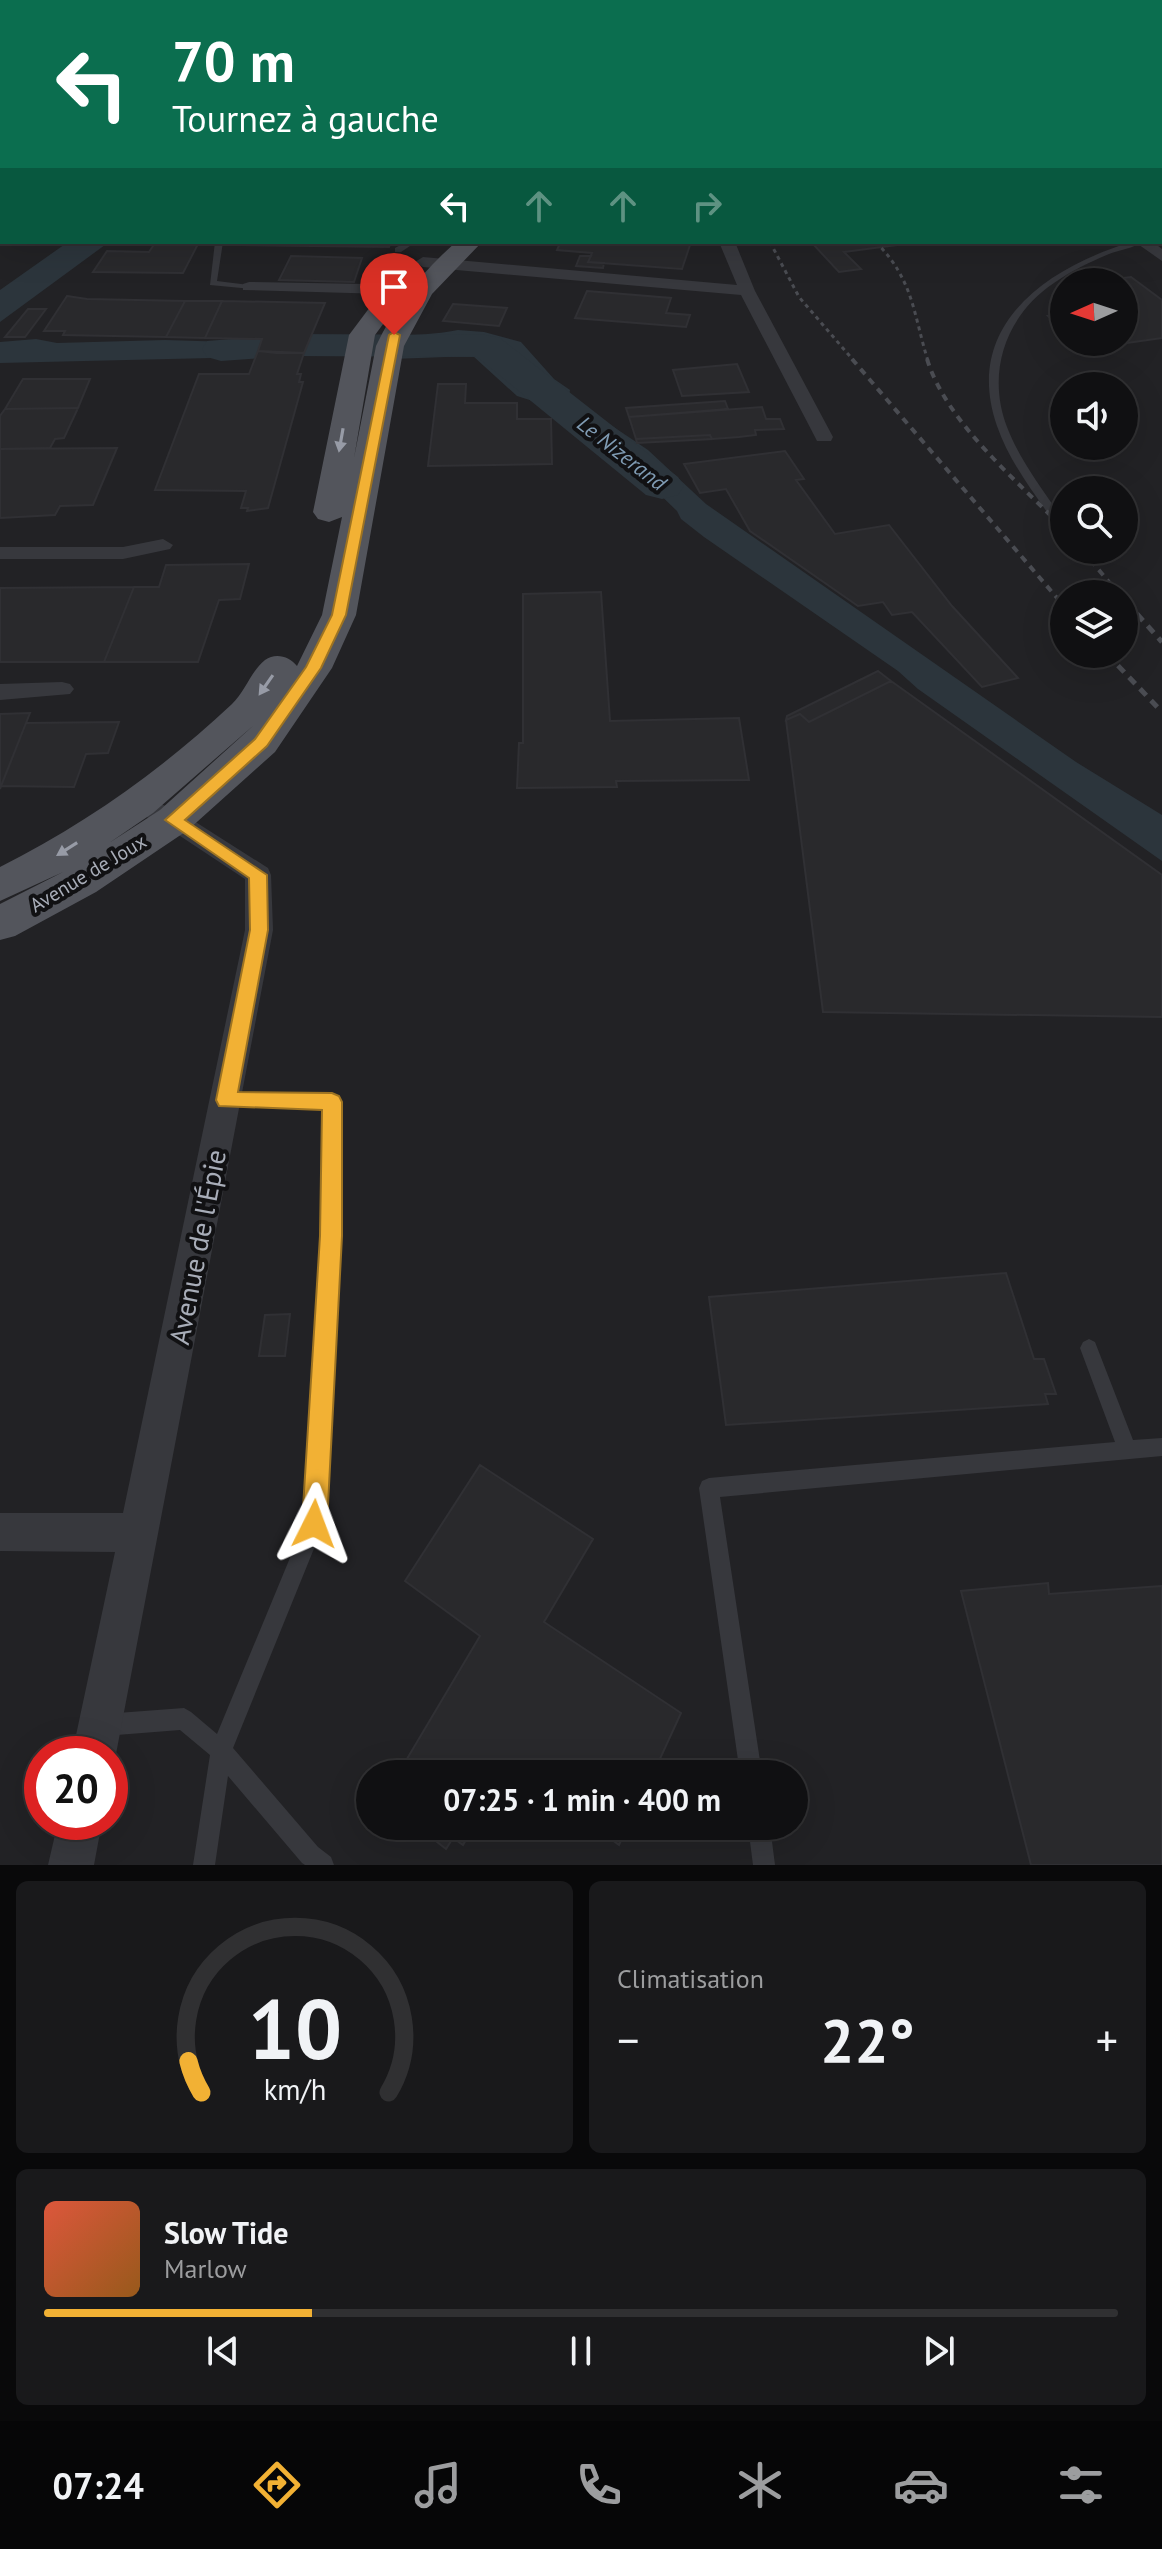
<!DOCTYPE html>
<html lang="fr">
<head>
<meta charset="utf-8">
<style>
	body { margin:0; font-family:"PT Sans",sans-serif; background:#19191b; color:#f1f3f6; height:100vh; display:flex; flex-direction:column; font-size:30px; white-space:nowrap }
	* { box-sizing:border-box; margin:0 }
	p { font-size:26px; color:#9c9d9f }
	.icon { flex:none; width:44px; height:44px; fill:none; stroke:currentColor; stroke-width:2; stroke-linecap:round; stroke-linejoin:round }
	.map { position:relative; height:1865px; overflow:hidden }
	.panel { display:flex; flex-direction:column; gap:16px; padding:16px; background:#09090a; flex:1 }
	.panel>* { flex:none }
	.top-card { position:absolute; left:0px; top:0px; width:1162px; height:244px; box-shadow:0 8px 32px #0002,0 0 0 2px #303032; background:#0b6e4f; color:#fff; overflow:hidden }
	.needle { width:52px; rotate:267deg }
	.fabs { position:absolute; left:1050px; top:268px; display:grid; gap:16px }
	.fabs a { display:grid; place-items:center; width:88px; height:88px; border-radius:50%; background:#101012; box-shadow:0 8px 32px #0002,0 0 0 2px #303032; font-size:40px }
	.speed { position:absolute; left:24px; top:1736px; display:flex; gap:16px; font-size:40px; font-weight:700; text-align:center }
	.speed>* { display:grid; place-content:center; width:104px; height:104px; border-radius:50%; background:#101012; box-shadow:0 8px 32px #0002,0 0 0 2px #303032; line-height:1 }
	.speed .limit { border:12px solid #d22; background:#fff; color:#111 }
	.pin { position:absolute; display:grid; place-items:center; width:68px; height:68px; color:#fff; margin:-82px -34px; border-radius:50% 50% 50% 0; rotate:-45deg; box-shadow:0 0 8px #0007 }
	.pin .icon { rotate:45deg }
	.me { position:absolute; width:88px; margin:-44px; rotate:3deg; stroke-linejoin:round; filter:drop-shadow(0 0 6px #0008) }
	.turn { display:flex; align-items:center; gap:28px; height:168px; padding:0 40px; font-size:36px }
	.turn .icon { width:104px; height:104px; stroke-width:2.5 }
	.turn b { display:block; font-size:56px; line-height:68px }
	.lanes { display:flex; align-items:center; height:76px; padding:0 40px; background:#0003; justify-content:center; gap:40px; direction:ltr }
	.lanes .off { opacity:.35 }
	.big { font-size:60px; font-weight:700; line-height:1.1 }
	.panel .tile { flex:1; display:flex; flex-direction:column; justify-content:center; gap:12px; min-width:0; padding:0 28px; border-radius:12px; background:#19191b }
	.panel .dial { align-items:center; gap:0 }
	.dial svg { height:208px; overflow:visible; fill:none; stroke:#303032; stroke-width:7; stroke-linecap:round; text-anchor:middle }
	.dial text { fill:#f1f3f6; stroke:none }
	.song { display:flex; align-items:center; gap:24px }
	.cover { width:96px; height:96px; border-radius:12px; background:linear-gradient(135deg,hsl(10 70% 55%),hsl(30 70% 35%)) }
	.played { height:8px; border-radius:4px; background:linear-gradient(90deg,#f2b134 25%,#303032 25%) }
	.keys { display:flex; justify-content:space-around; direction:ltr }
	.heat { display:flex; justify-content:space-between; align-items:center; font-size:44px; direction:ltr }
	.panel .tiles { flex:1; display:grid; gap:16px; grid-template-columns:1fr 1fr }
	.tile:last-child { grid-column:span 2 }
	.trip { position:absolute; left:356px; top:1760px; width:452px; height:80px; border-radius:40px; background:#101012; box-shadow:0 8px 32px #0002,0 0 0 2px #303032; font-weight:700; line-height:80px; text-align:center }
	.tabs { display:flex; height:128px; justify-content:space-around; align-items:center; background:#060607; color:#9c9d9f }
	.tabs .icon { width:56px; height:56px }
	.tabs .on { color:#f2b134 }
	.tabs b { font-size:36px; color:#f1f3f6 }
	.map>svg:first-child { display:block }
	.built { fill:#222225; fill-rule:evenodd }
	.water { fill:#2c353c }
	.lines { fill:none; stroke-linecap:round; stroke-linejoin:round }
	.river { fill:#2c353c; fill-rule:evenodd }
	.building { fill:#29292c; stroke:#303034; stroke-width:2 }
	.lane { fill:#37383d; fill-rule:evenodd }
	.street { fill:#37383d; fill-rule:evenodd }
	.primary { fill:#53555c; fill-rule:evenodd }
	.highway { fill:#63666e; fill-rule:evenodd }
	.rail-far2 { stroke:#4a4c52; stroke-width:3; stroke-dasharray:4 4; stroke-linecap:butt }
	.rail-far1 { stroke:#4a4c52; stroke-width:4; stroke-dasharray:7 6; stroke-linecap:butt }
	.rail { stroke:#4a4c52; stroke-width:5; stroke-dasharray:9 7; stroke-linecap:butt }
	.oneway { fill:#979ba6 }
	.route { fill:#f2b134; stroke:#9d7322; stroke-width:2 }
	.labels { text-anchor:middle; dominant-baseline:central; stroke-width:8; stroke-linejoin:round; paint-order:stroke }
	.far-street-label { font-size:20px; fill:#a8adb8; stroke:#111113 }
	.far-water-label { font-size:22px; font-style:italic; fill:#7f9bb3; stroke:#111113 }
	.near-street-label { font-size:28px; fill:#a8adb8; stroke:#111113 }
</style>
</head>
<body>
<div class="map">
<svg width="1162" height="1865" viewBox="0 0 1162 1865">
	<rect width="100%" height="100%" fill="#161618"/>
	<path class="built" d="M1162,70V1865H0V235L2,242H1160ZM1064,282H1124V342H1064ZM1064,386H1124V446H1064ZM1064,490H1124V550H1064ZM1064,594H1124V654H1064ZM42,1754H110V1822H42ZM370,1774H794V1826H370Z"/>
	<path class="water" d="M68,242H109L0,322V290Z
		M458,330L484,332L521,342L554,379L570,390L569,397L648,450L706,504L1076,762L1162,815V861L918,689L898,671L704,537L681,519L677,511L588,425L555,408L517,396L473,356L392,359V339C415,333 435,335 458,330Z
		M36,339L57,343L165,340L260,343L254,357L0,363V342Z"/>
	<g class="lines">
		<path class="river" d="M293,334L486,335L500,338L678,477L684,486L678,495L662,499L646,495L477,357L293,356L221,361L207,357L202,349L207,341Z"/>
	</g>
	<path class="building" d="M970,0H1048L957,2Z
		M242,242H391L389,247L241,245Z
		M567,242L597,243L691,242L682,269L588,262L592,253L557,250L560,243Z
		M818,242H920L844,252L861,269L839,272L812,243Z
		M155,243L198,244L183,273L93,272L107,251L149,252Z
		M291,256L362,258L354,282L279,280Z
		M580,256H591L588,262L604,263L603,268L576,266Z
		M1131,277L1162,300V338L1085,349L1077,342H1124V282H1091Z
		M587,291L671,298L666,313L690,315L686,327L575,318Z
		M67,296L87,299L185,301L166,337L63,335L65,331H44Z
		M185,301H222L205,338L166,337Z
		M222,301L325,303L304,353H276L258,351L262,339L205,338Z
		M453,304L507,308L499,326L443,321Z
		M1064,307V330L1048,316L1056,315L1053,311L1057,310L1055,308Z
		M28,309H46L25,337H5Z
		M258,351L304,353L297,374H301L299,382H303L268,508L247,511L248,508H241L246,491L155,490L199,374H249Z
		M737,364L749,392L682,396L673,370Z
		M23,379H90L78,408L5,409Z
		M438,384H466L465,403H517V419H551L552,464L428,466Z
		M725,401L728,409L629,417L626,408Z
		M762,407L766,419H780L784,429L755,430L756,435L739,437L712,439L710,435L636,439L629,417Z
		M78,408L64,438L55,439L50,448L0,449V416L5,409Z
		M710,435L712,439L637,443L636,439Z
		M117,448L93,505L60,506L55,515L0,518V449Z
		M785,451L804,479L796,480L835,534L889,525L952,606L1018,678L982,687L912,612L892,615L883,602L858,606L750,531L726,489L700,493L684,464Z
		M249,564L240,599L219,600L198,662H104L134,587H159L166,565Z
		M134,587L104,662H0V588Z
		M601,592L610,721L739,718L749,780L616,781L617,787L517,788L519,743H523V594Z
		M878,671L891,681L809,722L800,714L786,720L787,716Z
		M891,681L1162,875V1017L823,1012L786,720L800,714L809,722Z
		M30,713L26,723L0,789V714Z
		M119,722L108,753L86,754L74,787L1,786L26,723Z
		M1006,1273L1034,1359H1044L1056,1394H1045L1048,1404L726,1425L709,1297Z
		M290,1314L285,1356H259L265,1315Z
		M480,1465L593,1539L544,1622L681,1713L653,1774H522L509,1764L503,1774H398L480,1636L405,1581Z
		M1048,1583L1049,1594L1162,1586V1865H1031L961,1591Z
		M417,1826H474L463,1845L453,1838L446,1849Z
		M593,1826H628L619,1845Z"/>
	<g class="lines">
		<path class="lane" d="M215,242H223L217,281L249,285H252V289L210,285Z
			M406,242H416L401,252H395V248Z
			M1131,242H1143C1133,248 1120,250 1109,254C1090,262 1071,271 1054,283C1006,315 986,372 1007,427C1020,461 1044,491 1064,521V532L1060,531C1038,498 1010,464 997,426C962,325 1047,268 1131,242Z
			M226,1093L332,1095L337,1097L340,1102L339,1236L324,1524L233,1748L318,1847L331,1857L334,1865H305L302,1863L228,1776L215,1865H193L210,1755L180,1730L104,1736L96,1733L93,1725L96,1717L104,1714L184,1708L191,1712L217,1734L304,1524L323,1236L324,1108L226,1107L221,1105L218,1100L221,1095Z
			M1089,1339L1095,1342L1133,1440L1162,1438V1456L720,1497L762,1774H740L699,1488L702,1481L709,1478L1115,1442L1080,1348L1083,1342Z
			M748,1826H770L775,1865H753Z"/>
		<path class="street" d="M1098,0H1115L1116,2H1099Z
			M1160,11H1162V18H1160Z
			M719,242H735L755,291L833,437L831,441H817L815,437L741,295L423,267L415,262L423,257L737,285Z
			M1135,242H1153L1162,249V261Z
			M249,282L420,285L428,290L420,295L243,290V284Z
			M163,539L173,545L170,549L123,559H0V547H123Z
			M62,682L70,684L74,689L70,694L0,700V684Z
			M139,794L183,814L268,868L271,875L273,930L116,1754L110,1767V1754H72L115,1552L0,1551V1513H123L245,930V879L165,826L130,809L126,803L130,797Z
			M58,1822H102L94,1865H48Z"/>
		<path class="primary" d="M1160,93H1162V105H1160Z
			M456,242H482L432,294L404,346L356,615L332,668L275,752L188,830L96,892L15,936L0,940V904L63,872L0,901V867C84,825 163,769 232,704C245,692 251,671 265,660C276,652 290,657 297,666L322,615L342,517L329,522L318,519L313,512L349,335L376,299H394L398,304L375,335L354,458L376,346C395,305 422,272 456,242ZM254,725L160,810L109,843L153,813Z"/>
		<path class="highway" d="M1160,51H1162V63H1160Z
			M0,211H2L0,226Z"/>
		<path class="rail-far2" d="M751,2L755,0
			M770,242L799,297L854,361
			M876,242C914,281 913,313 928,361"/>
		<path class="rail-far1" d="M852,359L1064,606
			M927,359C947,424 1018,481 1064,529
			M1082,550L1119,594
			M1124,600L1139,616"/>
		<path class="rail" d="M1137,614L1162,642
			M1107,654L1162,712"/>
	</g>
	<defs><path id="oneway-solid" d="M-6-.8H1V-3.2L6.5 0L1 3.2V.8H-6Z" transform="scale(2)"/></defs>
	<g class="oneway">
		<use href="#oneway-solid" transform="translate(341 440) rotate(100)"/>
		<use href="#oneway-solid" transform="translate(266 685) rotate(125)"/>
		<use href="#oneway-solid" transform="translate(67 849) rotate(148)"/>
	</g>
	<path class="route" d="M394,332L400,335L346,615L321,668L267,746L185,820L267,875L268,930L238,1092L332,1093L339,1096L342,1102V1236L327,1524L323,1533L314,1537L305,1533L302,1524L320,1236L322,1110L219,1106L216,1100L250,930L249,878L165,820L255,739L306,667L332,615L389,335Z"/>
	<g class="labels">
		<g class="far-street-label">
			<text transform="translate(88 873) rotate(-31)">Avenue de Joux</text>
		</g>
		<g class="far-water-label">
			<text transform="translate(622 453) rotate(38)">Le Nizerand</text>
		</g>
		<g class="near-street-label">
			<text transform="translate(197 1247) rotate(-79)">Avenue de l'Épie</text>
		</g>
	</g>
</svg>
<div class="fabs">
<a><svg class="needle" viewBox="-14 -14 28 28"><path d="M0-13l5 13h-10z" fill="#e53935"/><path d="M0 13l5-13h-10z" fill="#9c9d9f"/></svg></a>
<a><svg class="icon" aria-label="sound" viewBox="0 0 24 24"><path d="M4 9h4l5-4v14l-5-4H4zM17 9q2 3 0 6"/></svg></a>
<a><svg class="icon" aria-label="search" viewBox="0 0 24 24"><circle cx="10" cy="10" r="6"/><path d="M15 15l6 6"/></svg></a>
<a><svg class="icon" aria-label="layers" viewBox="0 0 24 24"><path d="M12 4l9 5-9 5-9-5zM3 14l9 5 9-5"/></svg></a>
</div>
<div class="speed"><div class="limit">20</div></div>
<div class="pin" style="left:394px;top:335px;background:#d93025"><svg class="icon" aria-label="arrive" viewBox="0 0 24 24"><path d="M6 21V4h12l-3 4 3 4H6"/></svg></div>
<svg class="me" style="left:314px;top:1524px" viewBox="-20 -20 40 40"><path d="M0-17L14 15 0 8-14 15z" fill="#f2b134" stroke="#fff" stroke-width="4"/></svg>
<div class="trip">07:25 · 1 min · 400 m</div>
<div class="top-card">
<div class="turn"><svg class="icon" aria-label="left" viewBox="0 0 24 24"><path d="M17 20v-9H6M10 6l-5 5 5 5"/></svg><div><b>70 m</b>Tournez à gauche</div></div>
<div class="lanes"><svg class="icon" aria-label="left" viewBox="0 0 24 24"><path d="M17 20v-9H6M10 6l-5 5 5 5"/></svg><svg class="icon off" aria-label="ahead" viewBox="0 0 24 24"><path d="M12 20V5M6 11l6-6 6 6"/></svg><svg class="icon off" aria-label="ahead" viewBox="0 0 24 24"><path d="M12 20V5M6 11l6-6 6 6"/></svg><svg class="icon off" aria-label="right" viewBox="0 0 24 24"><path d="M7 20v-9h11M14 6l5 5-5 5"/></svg></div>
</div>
</div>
<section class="panel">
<div class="tiles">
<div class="tile dial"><svg viewBox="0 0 100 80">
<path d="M14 69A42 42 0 1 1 86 69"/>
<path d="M14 69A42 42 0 0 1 9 57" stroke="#f2b134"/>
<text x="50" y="56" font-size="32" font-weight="700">10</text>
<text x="50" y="72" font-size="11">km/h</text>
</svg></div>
<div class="tile"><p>Climatisation</p>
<div class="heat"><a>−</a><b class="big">22°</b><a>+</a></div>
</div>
<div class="tile">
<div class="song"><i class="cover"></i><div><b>Slow Tide</b><p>Marlow</p></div></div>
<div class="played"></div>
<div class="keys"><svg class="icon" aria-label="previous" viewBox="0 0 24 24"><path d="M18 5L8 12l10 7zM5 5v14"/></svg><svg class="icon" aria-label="pause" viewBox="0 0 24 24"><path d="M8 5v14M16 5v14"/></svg><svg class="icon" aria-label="next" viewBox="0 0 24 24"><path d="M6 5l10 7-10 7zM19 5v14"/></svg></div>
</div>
</div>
</section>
<nav class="tabs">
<b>07:24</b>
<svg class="icon on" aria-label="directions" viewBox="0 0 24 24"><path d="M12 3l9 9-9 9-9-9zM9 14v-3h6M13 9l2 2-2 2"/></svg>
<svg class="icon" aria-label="music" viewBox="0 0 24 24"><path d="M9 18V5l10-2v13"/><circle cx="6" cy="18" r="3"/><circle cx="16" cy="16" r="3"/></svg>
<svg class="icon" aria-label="phone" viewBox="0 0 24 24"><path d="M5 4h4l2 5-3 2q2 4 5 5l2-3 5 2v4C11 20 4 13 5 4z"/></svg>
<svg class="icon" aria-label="climate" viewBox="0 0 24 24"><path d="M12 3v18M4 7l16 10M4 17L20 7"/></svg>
<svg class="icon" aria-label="car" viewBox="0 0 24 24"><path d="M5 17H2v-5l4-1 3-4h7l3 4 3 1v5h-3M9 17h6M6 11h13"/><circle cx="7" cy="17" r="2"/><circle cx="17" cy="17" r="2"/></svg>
<svg class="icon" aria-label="filters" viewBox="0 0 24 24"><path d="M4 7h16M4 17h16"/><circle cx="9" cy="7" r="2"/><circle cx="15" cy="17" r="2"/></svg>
</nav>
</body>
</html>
